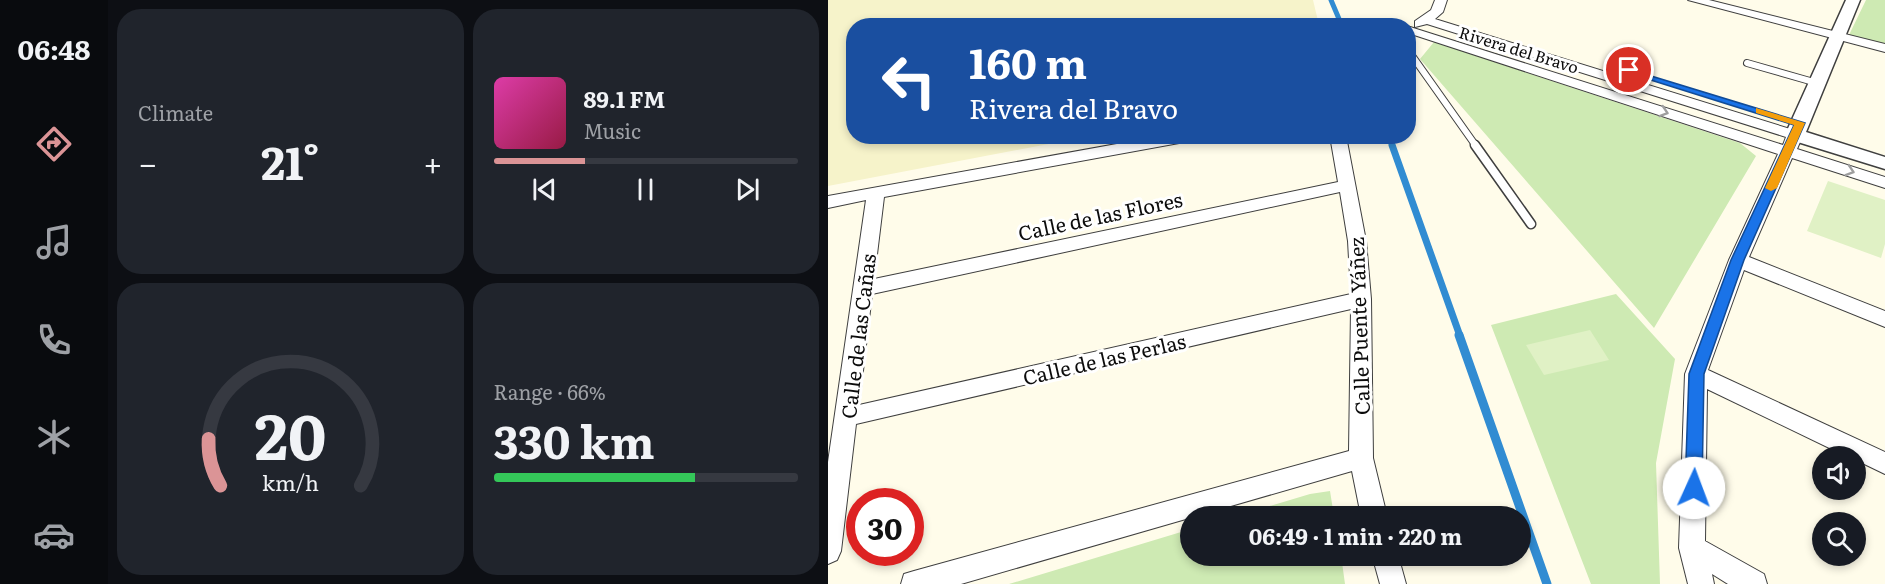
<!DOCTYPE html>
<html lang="en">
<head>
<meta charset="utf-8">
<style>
	body { margin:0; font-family:Literata,serif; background:#20242c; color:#f1f3f6; height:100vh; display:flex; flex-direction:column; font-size:22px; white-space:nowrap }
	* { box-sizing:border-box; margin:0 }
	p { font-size:20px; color:#9ea1a6 }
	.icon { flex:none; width:33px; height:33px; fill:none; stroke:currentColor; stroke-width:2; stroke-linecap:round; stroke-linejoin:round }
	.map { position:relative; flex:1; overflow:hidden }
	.details { display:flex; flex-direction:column; gap:9px; padding:9px; background:#0d0f14; width:720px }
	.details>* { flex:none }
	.banner { position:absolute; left:18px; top:18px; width:570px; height:126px; border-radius:24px; box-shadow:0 3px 9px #0003; background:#1a4fa0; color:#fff; overflow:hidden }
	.tools { position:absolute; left:984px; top:446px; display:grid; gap:12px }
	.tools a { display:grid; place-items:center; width:54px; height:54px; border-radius:50%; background:#171b24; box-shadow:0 3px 9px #0003; font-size:30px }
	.speed { position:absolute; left:18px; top:488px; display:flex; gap:12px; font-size:30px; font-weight:700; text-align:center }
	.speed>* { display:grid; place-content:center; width:78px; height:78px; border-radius:50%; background:#171b24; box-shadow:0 3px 9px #0003; line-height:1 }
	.speed .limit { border:9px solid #d22; background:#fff; color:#111 }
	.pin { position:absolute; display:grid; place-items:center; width:51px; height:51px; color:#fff; margin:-26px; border:3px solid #fff; border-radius:50%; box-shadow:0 2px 6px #0007 }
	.me { position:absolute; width:66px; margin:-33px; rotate:2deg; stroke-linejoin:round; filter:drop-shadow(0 0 4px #0008) }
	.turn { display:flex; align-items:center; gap:21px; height:126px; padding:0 24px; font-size:27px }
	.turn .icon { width:78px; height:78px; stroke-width:2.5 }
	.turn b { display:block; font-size:42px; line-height:51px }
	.big { font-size:45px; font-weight:700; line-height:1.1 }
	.details .widget { flex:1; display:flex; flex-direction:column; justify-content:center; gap:9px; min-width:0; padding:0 21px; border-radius:24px; background:#20242c }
	.details .dial { align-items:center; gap:0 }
	.dial svg { height:156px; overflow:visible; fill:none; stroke:#363941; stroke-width:7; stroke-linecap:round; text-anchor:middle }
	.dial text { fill:#f1f3f6; stroke:none }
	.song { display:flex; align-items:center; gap:18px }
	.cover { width:72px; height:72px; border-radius:9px; background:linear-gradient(135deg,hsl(320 70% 55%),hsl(340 70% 35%)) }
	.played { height:6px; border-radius:3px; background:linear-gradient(90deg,#db9496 30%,#363941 30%) }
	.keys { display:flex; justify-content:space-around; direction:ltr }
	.heat { display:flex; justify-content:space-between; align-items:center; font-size:33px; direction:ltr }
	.charge { height:9px; border-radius:4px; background:linear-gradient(90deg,#34c759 66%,#363941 0) }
	.details .tiles { flex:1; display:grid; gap:9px; grid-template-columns:repeat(2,1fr) }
	.trip { position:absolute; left:352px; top:506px; width:351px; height:60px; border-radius:30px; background:#171b24; box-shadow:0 3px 9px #0003; font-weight:700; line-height:60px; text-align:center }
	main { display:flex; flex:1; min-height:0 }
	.tab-bar { display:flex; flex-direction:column; width:108px; justify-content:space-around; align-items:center; background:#090b0e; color:#9ea1a6 }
	.tab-bar .icon { width:42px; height:42px }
	.tab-bar .active { color:#db9496 }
	.tab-bar b { font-size:27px; color:#f1f3f6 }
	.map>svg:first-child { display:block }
	.farmland { fill:#f6f3ca }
	.green { fill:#ceeab3 }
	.pitch { fill:#e0f1c5 }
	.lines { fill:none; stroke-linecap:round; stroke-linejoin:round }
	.stream-far2 { stroke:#318cd2; stroke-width:5 }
	.stream-far1 { stroke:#318cd2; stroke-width:7 }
	.stream { stroke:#318cd2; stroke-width:9 }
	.service-far1-casing { stroke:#3f3f3f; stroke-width:8 }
	.service-casing { stroke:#3f3f3f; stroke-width:11 }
	.minor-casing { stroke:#3f3f3f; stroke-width:2 }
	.tertiary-casing { stroke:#3f3f3f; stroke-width:3 }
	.service-far1 { stroke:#fff; stroke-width:6 }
	.service { stroke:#fff; stroke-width:8 }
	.minor { fill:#fff; fill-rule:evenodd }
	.tertiary { fill:#fff; fill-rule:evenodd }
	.oneway { stroke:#9e9e9e }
	.route { fill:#1a73e8; stroke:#114b97; stroke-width:1.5 }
	.slow { fill:#f59e0b }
	.labels { text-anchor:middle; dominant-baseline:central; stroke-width:6; stroke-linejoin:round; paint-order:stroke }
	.far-street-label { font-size:16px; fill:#0c0c0c; stroke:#fff }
	.street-label { font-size:20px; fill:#0c0c0c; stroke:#fff }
</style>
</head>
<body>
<main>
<nav class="tab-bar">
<b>06:48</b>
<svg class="icon active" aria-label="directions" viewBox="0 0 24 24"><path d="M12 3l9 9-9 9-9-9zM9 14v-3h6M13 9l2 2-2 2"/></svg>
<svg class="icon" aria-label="music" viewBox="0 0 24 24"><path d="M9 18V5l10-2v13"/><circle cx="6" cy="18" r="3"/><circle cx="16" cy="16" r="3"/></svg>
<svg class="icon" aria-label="phone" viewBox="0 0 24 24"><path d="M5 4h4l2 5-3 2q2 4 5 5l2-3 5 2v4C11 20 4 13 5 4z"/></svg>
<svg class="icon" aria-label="climate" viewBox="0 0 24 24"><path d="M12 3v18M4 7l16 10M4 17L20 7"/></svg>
<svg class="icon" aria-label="car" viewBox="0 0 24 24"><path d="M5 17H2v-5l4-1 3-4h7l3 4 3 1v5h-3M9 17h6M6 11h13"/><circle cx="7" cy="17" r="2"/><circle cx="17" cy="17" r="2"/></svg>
</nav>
<section class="details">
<div class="tiles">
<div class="widget"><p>Climate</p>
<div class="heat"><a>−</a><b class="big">21°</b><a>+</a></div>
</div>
<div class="widget">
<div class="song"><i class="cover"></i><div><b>89.1 FM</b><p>Music</p></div></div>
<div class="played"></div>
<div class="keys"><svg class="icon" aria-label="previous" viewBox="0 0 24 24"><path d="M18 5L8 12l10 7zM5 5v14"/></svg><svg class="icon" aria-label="pause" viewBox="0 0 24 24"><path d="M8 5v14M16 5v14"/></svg><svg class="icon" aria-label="next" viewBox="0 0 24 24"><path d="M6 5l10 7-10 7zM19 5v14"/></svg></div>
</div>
<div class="widget dial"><svg viewBox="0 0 100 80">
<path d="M14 69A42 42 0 1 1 86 69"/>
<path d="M14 69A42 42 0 0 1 8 45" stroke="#db9496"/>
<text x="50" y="56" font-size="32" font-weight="700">20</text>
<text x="50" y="72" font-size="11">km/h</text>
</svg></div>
<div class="widget"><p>Range · 66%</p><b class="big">330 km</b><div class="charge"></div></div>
</div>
</section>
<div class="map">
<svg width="1057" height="584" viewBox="0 0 1057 584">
	<rect width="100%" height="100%" fill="#fffcea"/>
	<path class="farmland" d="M0,0H485L491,25L26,26V136L257,137L0,186Z"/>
	<path class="green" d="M1038,0H1057V44L1021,35Z
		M606,42L912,143L928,156L826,328L592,59Z
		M788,294L847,359L828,463L832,584H763L663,325Z
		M502,491L506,516H408L482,494Z
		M363,529V555H513L517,584H181Z"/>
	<path class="pitch" d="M1000,181L1057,200V244L1053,258L979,231Z
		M762,330L781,360L716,375L698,345Z"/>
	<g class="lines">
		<path class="stream-far2" d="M503,0L514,26
			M561,136L565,146"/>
		<path class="stream-far1" d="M564,145L632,336"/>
		<path class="stream" d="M631,335L719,584"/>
		<defs>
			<path id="service-far1" d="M580,50L648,146
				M919,63L989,83"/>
			<path id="service" d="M647,145L703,224"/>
			<path id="minor" d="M607,0H619L615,12L607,19L972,132L975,135L969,149L1057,177V188L964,158L921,257L1057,311V327L916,270L880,370L1057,452V474L1028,460V456H1018L879,389L877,541L936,574L939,584H900L884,574L886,584H860L851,548L857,374L901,260L950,154L580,33L579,26L955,145L958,137L599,24L587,27V21L603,10Z
				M860,0H881L1057,44V52Z
				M333,136H369L362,141L56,197L46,279L510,182L502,136H518L538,241L543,299L545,458L559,516H533L524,471L133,584H73L76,574L86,571L521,451L523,309L28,424L13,551L9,560L0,564V462L38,200L0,208V196ZM512,192L520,241L523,294L31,405L44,294Z
				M544,555H570L578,584H552Z"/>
			<path id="tertiary" d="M1018,0H1032L978,132L1057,157V169L960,139L957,135Z"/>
		</defs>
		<use href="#service-far1" class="service-far1-casing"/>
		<use href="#service" class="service-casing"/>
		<use href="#minor" class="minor-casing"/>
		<use href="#tertiary" class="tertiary-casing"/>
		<use href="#service-far1" class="service-far1"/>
		<use href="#service" class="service"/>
		<use href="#minor" class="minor"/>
		<use href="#tertiary" class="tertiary"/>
	</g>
	<defs><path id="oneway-chevron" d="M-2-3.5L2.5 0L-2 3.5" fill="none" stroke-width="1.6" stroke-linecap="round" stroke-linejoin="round" transform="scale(1.5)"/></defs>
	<g class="oneway">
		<use href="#oneway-chevron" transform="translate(836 112) rotate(18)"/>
		<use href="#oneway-chevron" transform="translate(1022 171) rotate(18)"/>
	</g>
	<path class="route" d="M797,68L977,123L916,260L876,374L874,488L872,493L866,496L859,493L857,488L861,374L903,260L966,125L797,72Z"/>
	<path class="slow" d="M928,108L977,123L949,188L943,191L937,188L966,125L928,113Z"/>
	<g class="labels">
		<g class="far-street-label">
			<text transform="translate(691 49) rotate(17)">Rivera del Bravo</text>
		</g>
		<g class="street-label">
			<text transform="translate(272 215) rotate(-12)">Calle de las Flores</text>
			<text transform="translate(530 326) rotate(-92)">Calle Puente Yáñez</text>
			<text transform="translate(29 336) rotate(-83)">Calle de las Cañas</text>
			<text transform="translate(276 358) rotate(-13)">Calle de las Perlas</text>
		</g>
	</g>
</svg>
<div class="tools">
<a><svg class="icon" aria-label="sound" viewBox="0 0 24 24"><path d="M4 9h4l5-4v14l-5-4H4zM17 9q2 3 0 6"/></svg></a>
<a><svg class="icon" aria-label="search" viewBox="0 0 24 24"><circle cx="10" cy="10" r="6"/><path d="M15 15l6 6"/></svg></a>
</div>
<div class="speed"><div class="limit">30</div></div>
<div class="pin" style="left:801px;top:70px;background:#d93025"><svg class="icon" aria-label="arrive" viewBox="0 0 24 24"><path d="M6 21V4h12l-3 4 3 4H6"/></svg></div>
<svg class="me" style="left:866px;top:488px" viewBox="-20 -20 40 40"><circle r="19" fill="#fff"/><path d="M0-13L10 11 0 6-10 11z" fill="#1a73e8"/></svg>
<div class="trip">06:49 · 1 min · 220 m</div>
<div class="banner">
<div class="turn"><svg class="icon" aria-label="left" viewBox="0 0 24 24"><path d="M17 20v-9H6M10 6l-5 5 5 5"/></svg><div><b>160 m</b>Rivera del Bravo</div></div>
</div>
</div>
</main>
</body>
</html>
